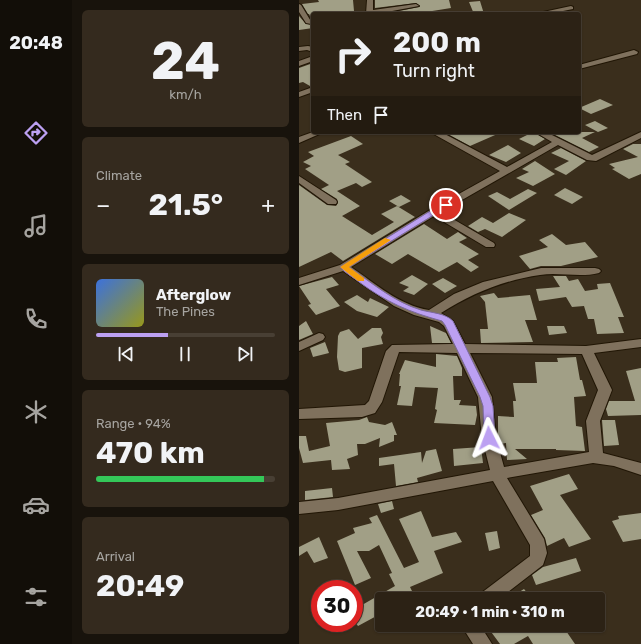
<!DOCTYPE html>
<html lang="en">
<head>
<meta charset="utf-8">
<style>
	body { margin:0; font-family:Rubik,sans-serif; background:#342a1e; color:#f1f3f6; height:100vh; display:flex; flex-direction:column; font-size:15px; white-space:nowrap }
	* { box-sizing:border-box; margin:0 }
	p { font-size:13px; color:#a6a4a0 }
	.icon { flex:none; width:22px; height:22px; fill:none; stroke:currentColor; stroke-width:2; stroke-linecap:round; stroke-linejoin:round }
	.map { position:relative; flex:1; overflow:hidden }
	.sheet { display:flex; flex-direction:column; gap:10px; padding:10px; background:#18130c; width:227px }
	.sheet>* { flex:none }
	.banner { position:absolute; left:12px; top:12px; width:270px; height:122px; border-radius:4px; box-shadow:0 1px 3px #0004,0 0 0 1px #483f34; background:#2c2215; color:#f1f3f6; overflow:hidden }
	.speed { position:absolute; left:12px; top:580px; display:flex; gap:8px; font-size:20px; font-weight:700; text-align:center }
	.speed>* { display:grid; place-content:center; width:52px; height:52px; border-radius:50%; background:#2c2215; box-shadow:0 1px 3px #0004,0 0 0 1px #483f34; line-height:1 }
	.speed .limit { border:6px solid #d22; background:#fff; color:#111 }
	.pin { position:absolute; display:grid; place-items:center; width:34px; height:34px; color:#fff; margin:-17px; border:2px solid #fff; border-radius:50%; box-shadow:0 1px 4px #0007 }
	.me { position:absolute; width:44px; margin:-22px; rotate:357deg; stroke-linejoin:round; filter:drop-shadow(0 0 3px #0008) }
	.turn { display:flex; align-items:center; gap:14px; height:84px; padding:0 16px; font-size:18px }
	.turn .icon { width:52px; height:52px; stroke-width:2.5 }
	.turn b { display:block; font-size:28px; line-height:34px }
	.then { display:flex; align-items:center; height:38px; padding:0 16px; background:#0003; gap:8px; font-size:15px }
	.big { font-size:30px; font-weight:700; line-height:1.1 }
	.sheet .card { flex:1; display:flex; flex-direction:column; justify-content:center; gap:6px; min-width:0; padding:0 14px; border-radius:6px; background:#342a1e }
	.sheet .dial { align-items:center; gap:0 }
	.dial b { font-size:52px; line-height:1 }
	.song { display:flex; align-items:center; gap:12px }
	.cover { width:48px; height:48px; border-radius:6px; background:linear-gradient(135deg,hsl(220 70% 55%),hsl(60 70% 35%)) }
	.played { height:4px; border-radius:2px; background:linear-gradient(90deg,#bca0f2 40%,#483f34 40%) }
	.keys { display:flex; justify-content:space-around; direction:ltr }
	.heat { display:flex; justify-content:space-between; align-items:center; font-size:22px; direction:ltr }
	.charge { height:6px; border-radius:3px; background:linear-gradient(90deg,#34c759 94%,#483f34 0) }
	.trip { position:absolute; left:76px; top:592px; width:230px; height:40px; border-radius:4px; background:#2c2215; box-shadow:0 1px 3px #0004,0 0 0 1px #483f34; font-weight:700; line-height:40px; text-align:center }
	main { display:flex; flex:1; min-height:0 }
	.menu { display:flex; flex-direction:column; width:72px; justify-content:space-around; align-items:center; background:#120e08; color:#a6a4a0 }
	.menu .icon { width:28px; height:28px }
	.menu .selected { color:#bca0f2 }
	.menu b { font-size:18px; color:#f1f3f6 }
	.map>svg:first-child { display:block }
	.building { fill:#a19f86 }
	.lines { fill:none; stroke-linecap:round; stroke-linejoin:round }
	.minor-casing { stroke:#211605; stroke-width:2 }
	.minor { fill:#7f715d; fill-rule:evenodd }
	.route { fill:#bca0f2; stroke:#7a689d }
	.slow { fill:#f59e0b }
</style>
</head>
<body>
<main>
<nav class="menu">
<b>20:48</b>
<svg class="icon selected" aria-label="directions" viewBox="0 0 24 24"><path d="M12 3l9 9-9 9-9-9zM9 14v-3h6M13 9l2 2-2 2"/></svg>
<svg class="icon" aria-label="music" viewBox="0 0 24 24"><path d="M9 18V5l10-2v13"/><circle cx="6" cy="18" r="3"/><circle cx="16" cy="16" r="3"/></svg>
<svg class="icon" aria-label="phone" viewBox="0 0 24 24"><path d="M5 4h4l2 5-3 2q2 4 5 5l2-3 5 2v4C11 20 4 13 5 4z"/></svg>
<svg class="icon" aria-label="climate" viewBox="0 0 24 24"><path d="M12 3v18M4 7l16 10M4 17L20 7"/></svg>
<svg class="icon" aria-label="car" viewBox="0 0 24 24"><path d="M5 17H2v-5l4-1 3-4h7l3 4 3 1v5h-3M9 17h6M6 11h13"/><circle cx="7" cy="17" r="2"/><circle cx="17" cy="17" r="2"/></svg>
<svg class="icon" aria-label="filters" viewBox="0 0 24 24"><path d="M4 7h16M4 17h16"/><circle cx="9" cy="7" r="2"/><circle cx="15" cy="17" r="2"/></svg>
</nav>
<section class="sheet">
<div class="card dial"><b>24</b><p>km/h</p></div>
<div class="card"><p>Climate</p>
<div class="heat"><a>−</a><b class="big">21.5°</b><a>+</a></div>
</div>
<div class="card">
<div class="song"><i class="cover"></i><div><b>Afterglow</b><p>The Pines</p></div></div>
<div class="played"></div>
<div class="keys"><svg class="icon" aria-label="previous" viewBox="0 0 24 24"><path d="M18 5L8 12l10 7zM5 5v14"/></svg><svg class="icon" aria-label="pause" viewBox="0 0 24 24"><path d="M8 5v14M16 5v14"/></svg><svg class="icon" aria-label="next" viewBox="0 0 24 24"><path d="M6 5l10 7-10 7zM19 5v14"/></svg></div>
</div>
<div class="card"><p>Range · 94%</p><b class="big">470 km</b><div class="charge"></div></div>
<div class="card"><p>Arrival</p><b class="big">20:49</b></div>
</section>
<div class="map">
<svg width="342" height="644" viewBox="0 0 342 644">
	<rect width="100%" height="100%" fill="#3a2e1c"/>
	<path class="building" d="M19,0H54L55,11L31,12L33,14H14V22L10,14H14H9L3,4L20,2Z
		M76,0H150L152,8L127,12L129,14H85L120,7L121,6L117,3L76,8Z
		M181,1L185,14H175L170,2Z
		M0,16L7,24H14V28L0,30Z
		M14,63V86H11L4,82L0,83V68Z
		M301,99L314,105L292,114L280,108Z
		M296,121L309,128L299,132L286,125Z
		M145,132H203L171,146Z
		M234,132L246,139L235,146L220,139Z
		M250,132H296L283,138L300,147L290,152Z
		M52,136L64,144L39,155L51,162L46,164L73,182L63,187L57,183L38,191L61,206L43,216L73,235L95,222L82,214L98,206L116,217L44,261L32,252L0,267V185L28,205L37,206L39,203L38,199L22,189L30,185L6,169L12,166L4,162L15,156L9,152Z
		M334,144H342V174L330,179L313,169L316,168L310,164L339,157L324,149Z
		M209,145L222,153L207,162L190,155Z
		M262,148L287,161L267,175L255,169L270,161L252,153Z
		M236,161L256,174L234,186L217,178L230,172L223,169Z
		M266,188L284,197L273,204L255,195Z
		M229,189L238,193L210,210L189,196L198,192L211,199Z
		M102,195L112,201L100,207L90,201Z
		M210,213L227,220L203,237L186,229L179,232L169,226L183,217L194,223Z
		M125,224L148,239L159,232L168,238L160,242L180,254L169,260L180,267L172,272L158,262L140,272L109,254L93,264L76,254Z
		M253,234L267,245L286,242L299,257L262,266H242L231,269L220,256L249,247L240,240Z
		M113,275L129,284L115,295L104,291L110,287L100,283Z
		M254,276H267L270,281L279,279L286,291L299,289L298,284L311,283L325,317H319L325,333L298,334L295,319H289L285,306L273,307L267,297L240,301L237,289L261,287Z
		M33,277L40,285L27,289L41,306L17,315L9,305L12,304L0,286Z
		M144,278L158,286L146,293L133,284Z
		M195,293L199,298L231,295L238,320H226L234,342L182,343L181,329H189L186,302L181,296Z
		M58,295L69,302L71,298L90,307L78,317L58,311L45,302Z
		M7,321L14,334L0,340V326Z
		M131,326L147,333L152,343H133Z
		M248,326H265L268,333L250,335Z
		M73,328H82L84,333L82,337L84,344L63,348V368L46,372L40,370L38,357L39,336L41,332L50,329L59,339Z
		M26,342L30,353L14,357L11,348Z
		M137,354L158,356L163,368V376H154L155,400H162L160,405L177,406L178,415L176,425L135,423L138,410L136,409L139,388L116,387L113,406L98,405L102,386H100L101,374H100L106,360L137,367Z
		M277,357L281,380H283L287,396L275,397L277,426L283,427L286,451L257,450V449H216L228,459L208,460L207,443L200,444L199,441V416L215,417L214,401H217L214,383H238L236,362H259L258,358Z
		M342,368V415L309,416L307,409L310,401H336L327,371Z
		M68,417L70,422L86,425L93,422L98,435H95V441L80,447L81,438L66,444H58L59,455L48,459L51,469L33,470L32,460L4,463L0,448V436H7L10,451L31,446L27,423L60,420Z
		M303,420H316L320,445L305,446Z
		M182,447L184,463L155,466L154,449Z
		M137,449L143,471L118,478L119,482L97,486L95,464L80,466V458L122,452L123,463L127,451Z
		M270,474L279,489L261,495L292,539L270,547L265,538L248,546L246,538L232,515L244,510L231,486Z
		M33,488L34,497L6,500V491Z
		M93,501L95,509L82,513L79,504Z
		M122,511L133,537L157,532L163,542L135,551L144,573L111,587L117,599H83V613L59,626L55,621V593L63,605L96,586L90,574L93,573L80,545L70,551H58L72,578L56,585L38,541L56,533L54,528L73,523L70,518L78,515L105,568L120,562L100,519Z
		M342,513V539L324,542L313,521L320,519L319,516Z
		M198,531L201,548L190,551L186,533Z
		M20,537L29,558L15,563L8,551L0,556V547Z
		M277,558L282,571L237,585L233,575L244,567Z
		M225,589L233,599H209Z
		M187,625H263L276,644H234L229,636L215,644H201Z"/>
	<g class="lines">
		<defs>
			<path id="minor" d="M68,0H74V10L117,4L120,6L77,14H67Z
				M0,4L2,5L13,23L12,24L7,23L0,12Z
				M272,6L274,7V9L249,14H235Z
				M9,46L14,47V52L8,50L0,51V47Z
				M335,50L339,52L338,54L280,69V65Z
				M14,56V61L0,66V61Z
				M14,87V92L0,97V92Z
				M14,132H25L0,143V137Z
				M131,132H142L208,167L253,142L236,132H247L293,155L342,132V138L297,161L288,160L259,145L142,212L195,243L196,245L195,247H187L135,216L52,267C77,284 100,305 130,310L155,294L184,282L242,268H296L300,269L302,271L300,273C281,278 260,272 241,275C205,280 172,294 142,313L154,321L166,344L287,346L342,339V347L295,353L313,390L301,421L304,453L342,463V475L315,466L294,463L208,478L245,539L248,553L244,565L200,599H179L181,594L231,556V545L194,481L39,510L0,514V502L39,498L191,470L183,438L179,397L158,353L100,352L83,402L76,413L63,417L0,419V409L66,405L70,401L87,351L93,345L154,344L145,326L140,322L115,315L95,306L44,271L0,285V278L41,265L131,210L201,171ZM171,353L283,354L299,390L287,421L290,452L205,467L197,438L193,397Z
				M0,176L37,200L38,202L37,204H29L0,183Z
				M20,333L24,334L26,337L24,340L0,351V342Z
				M162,625H181L193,644H174Z"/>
		</defs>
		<use href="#minor" class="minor-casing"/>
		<use href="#minor" class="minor"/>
	</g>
	<path class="route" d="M144,203L151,205L50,267C73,283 95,302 122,310C133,313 146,313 154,321L191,397L194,406L196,438L190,442L185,438L184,406L181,397L146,325L143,321C110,312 87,302 60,282C54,277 46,273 41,267Z"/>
	<path class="slow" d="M86,238L92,240L50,267L65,278V281H59L41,267Z"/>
</svg>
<div class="speed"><div class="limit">30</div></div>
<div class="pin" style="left:147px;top:205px;background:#d93025"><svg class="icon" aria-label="arrive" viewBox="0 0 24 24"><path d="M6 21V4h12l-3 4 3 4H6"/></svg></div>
<svg class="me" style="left:190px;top:438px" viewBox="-20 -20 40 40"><path d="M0-17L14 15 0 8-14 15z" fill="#bca0f2" stroke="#fff" stroke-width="4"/></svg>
<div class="trip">20:49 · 1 min · 310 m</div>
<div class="banner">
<div class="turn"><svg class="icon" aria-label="right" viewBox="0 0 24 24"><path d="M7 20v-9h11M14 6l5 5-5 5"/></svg><div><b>200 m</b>Turn right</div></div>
<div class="then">Then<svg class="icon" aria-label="arrive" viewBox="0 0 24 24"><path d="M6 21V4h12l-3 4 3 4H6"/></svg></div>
</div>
</div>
</main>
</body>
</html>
